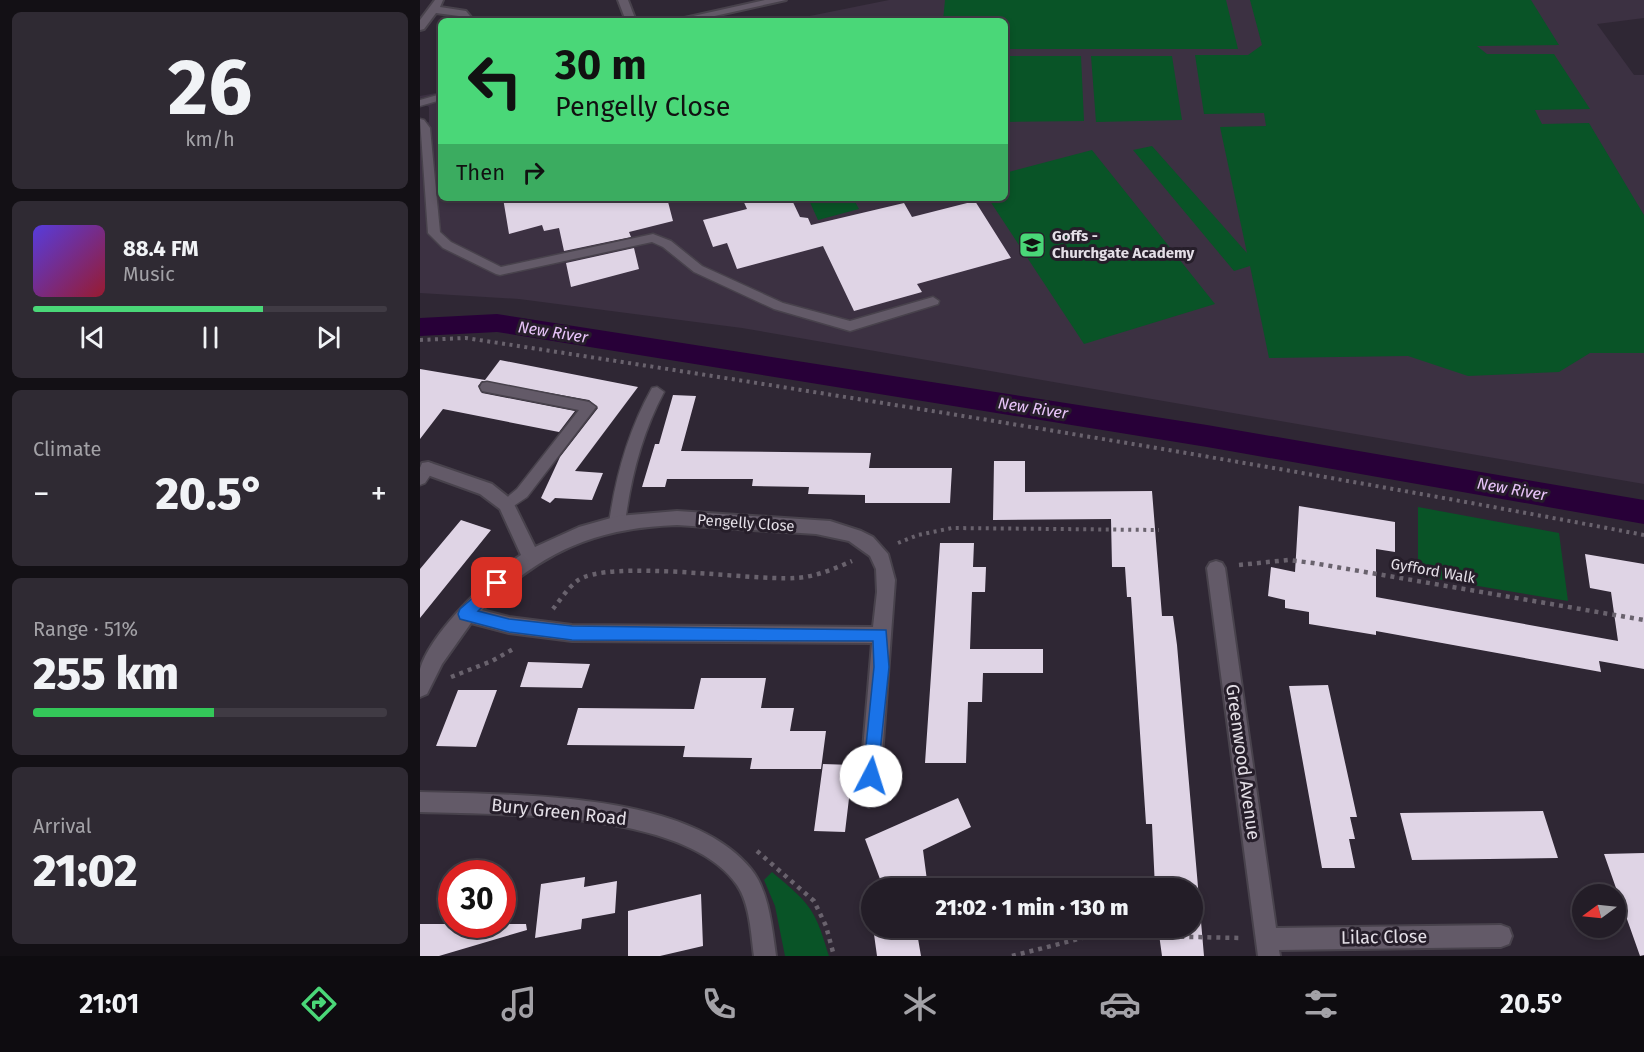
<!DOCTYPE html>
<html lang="en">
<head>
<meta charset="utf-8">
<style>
	body { margin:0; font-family:"Fira Sans",sans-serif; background:#2f2a33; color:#f1f3f6; height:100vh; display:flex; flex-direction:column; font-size:22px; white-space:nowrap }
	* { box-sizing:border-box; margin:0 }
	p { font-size:20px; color:#a3a2a7 }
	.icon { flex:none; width:33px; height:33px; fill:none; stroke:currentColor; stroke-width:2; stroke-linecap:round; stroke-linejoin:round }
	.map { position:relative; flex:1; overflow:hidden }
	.drawer { display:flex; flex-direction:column; gap:12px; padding:12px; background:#131015; width:420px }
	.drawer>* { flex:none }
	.banner { position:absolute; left:18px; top:18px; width:570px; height:183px; border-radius:9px; box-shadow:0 3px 9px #0003,0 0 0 2px #403b44; background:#4ad778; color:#111; overflow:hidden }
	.needle { width:39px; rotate:255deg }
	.fabs { position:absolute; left:1152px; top:884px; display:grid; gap:12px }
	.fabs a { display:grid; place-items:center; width:54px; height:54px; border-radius:50%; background:#231d27; box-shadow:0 3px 9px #0003,0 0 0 2px #403b44; font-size:30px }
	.speed { position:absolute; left:18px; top:860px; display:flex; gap:12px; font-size:30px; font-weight:700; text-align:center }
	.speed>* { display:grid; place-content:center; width:78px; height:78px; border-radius:50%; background:#231d27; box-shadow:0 3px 9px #0003,0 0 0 2px #403b44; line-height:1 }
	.speed .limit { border:9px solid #d22; background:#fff; color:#111 }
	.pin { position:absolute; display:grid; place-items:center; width:51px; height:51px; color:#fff; margin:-26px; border-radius:12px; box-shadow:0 3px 9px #0006 }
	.me { position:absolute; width:66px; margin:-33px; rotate:5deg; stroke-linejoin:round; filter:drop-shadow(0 0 4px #0008) }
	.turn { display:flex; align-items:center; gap:21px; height:126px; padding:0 18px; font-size:27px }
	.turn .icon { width:78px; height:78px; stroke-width:2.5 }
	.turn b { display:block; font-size:42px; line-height:51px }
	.then { display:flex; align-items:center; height:57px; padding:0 18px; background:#0003; gap:12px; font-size:22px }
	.big { font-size:45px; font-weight:800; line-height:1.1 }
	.drawer .tile { flex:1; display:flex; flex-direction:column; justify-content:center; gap:9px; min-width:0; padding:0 21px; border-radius:9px; background:#2f2a33 }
	.drawer .dial { align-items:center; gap:0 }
	.dial b { font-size:78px; line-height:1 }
	.song { display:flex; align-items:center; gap:18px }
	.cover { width:72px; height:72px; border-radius:9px; background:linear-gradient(135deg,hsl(250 70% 55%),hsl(350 70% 35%)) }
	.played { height:6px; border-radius:3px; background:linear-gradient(90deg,#4ad778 65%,#403b44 65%) }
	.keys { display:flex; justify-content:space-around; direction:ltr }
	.heat { display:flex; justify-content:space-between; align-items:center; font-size:33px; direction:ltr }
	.charge { height:9px; border-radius:4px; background:linear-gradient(90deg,#34c759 51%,#403b44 0) }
	.trip { position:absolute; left:441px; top:878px; width:342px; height:60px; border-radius:30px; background:#231d27; box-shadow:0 3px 9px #0003,0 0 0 2px #403b44; font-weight:800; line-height:60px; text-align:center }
	.menu { display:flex; height:96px; justify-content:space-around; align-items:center; background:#0e0c10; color:#a3a2a7 }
	.menu .icon { width:42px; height:42px }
	.menu .on { color:#4ad778 }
	.menu b { font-size:27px; color:#f1f3f6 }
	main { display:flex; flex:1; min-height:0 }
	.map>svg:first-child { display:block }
	.built { fill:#3c3142 }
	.green { fill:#095427 }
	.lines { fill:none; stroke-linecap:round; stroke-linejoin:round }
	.canal { fill:#280038; fill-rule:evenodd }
	.building { fill:#dfd4e5 }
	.service-casing { stroke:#48424c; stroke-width:3 }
	.minor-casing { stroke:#48424c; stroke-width:4 }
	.path-far1 { stroke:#69626d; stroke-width:4; stroke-dasharray:3 4.5; stroke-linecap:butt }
	.path { stroke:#69626d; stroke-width:4.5; stroke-dasharray:4 5; stroke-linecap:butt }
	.service { fill:#635a68; fill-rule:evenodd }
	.minor { fill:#635a68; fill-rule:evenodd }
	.route { fill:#1a73e8; stroke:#114b97; stroke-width:1.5 }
	.labels { text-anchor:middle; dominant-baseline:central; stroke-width:6; stroke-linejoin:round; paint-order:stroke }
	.poi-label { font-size:15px; font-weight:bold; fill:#e4dfe7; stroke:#261e2a; text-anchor:start }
	.street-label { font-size:15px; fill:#e4dfe7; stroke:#261e2a }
	.water-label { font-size:16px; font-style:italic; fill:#e8c4f9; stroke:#261e2a }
	.near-street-label { font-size:18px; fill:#e4dfe7; stroke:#261e2a }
</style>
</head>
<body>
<main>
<section class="drawer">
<div class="tile dial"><b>26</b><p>km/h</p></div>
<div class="tile">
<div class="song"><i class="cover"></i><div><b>88.4 FM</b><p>Music</p></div></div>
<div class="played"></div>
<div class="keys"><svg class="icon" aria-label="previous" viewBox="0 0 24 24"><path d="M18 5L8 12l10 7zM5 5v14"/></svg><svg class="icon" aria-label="pause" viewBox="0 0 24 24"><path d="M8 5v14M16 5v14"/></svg><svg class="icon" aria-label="next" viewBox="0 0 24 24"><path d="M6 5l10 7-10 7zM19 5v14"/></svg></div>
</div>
<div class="tile"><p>Climate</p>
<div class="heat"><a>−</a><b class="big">20.5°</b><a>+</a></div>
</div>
<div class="tile"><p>Range · 51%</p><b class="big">255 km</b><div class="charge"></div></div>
<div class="tile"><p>Arrival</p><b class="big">21:02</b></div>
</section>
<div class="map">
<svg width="1224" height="956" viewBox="0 0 1224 956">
	<rect width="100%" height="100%" fill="#2f2734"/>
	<path class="built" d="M469,0H1224V18L1177,24L1214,75H1224V484L322,328L99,299L0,293V124L9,122V107L0,102V96L21,92V198H585V21H365Z"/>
	<path class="green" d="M525,0H806L818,49H585V21H523Z
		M830,0H1111L1139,45L1057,46L1067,54H1134L1170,109L1115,110L1122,124L1169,123L1224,215V353H1170L1139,372L1048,376L988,356L849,358L830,266L814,271L713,150L732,146L827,253L800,127L846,126L844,113L784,114L775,55H828L842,45Z
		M585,56H661L664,121L585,122Z
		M671,56H752L762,120L676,122Z
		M672,150L795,304L664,344L568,198H585V173Z
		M388,198H433L439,209L398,220Z
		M998,507L1139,533L1148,601L998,576Z
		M352,872C390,904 395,908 409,956H365L355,906L344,880Z"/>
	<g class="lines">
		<path class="canal" d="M77,314L787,425L1224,500V524L787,447L77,332L0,336V318Z"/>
	</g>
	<path class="building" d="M83,198H247L253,221L209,232L211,237L144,251L139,228L124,231L122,225L89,234Z
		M322,198H371L380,217L388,218L391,225L484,203L492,217L555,201L591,258L497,284L502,292L434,311L403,246L317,269L307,243L293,247L283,220L327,209Z
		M214,248L219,269L151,287L146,263Z
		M80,360L218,387L155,471L183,473L172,500L135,498L130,503L121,498L140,457L178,408L169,400L62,381L58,386L62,393L155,411L139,432L23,409L0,439V369L65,380Z
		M253,395L276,396L261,451L451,453L449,468H532L530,503H445V495L388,494L389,487L332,486L333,479H247L245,487H222L235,444H239Z
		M574,461H605V492L732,491L742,616H753L757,645L784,956H742L738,927H772V888H735L732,824H726L711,597H707L705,567H692L691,519L573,520Z
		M879,506L975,522V552L956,549V597L1198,641L1191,592L1170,588L1165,554L1224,564V669L1179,661L1181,672L956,631V635L889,624V612L865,608V600L848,596L851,567L875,572Z
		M41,520L71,530L0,618V569Z
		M520,543H554L553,567H566L565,592H552L550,649H623V673H563L562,702H548L546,763H505Z
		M108,662L170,664L162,688L100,687Z
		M281,678H346L341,708H374L370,731H406L401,769H330L332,758L263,757L265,746L147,745L158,708L274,709Z
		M908,685L937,817H930L935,839H929L935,868H902L869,686Z
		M38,690H77L56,747L16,746Z
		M403,764L433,765L425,832L394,831Z
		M538,798L551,827L503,850L508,888H457L463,887L445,839Z
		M1123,811L1138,858L992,860L980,813Z
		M1224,853V955L1220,956L1184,854Z
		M165,877L164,887L197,881L195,913L162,919L161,929L115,938L121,884Z
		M281,894L283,946L240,956H208V911Z
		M0,924H106L107,930L19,956H0Z
		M453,927H496L501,956H457Z"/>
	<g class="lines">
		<defs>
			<path id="service" d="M21,94V100L0,106V100Z
				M0,119L4,120L10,128L20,232L31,242L81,267L233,234L251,241L282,266L363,303L430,321L513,297L519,301L518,304L430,331L354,309L274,272L243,247L232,242L80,275L76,274L23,248L8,233Z
				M67,382L169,402L176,407L107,497L86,511L81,509L78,505L97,489L159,410L62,391L60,387L62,383Z
				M237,387L244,392C222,433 211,477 205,523L202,527H192L189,523C196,475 208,431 232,388Z
				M8,462L13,464L15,468L5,483L0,485V468Z"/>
			<path id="minor" d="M15,0H23L20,7L46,11L54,21H43L39,16L16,13L4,29L0,30V20Z
				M198,0H208L216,21H206Z
				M345,0H366L272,21H251Z
				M8,462L72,484L92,500L115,547L159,527L198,516L257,511L410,521L441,531L453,537L468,554L475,580L459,797L456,804L449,807L442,804L439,797L452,643L152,641L89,633L51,623L22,664L7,694L0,697C0,688 0,677 0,669C11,632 70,576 101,555L80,509L60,494L2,473L0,468L2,463ZM257,525L396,534L429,541L450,556L456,569L457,592L453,627L152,625L89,617L62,610C121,552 174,528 257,525Z
				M796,561L802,563L805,568L856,928L1081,925L1089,928L1092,936L1089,944L1081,947L859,950L860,956H838L787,568L790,563Z
				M0,792C92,795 268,791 331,869C349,891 352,928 356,956H334C331,934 330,904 317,885C265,810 83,815 0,812Z"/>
		</defs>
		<use href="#service" class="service-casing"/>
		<use href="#minor" class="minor-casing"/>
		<path class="path-far1" d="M0,340L46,338C440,398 833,461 1224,535
			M478,543L498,535L532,528L739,530"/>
		<path class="path" d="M819,565L868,560L893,563L1224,620
			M133,609C140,600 148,588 157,581C187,558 331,581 375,578C395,577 414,569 432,561
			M31,677L72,661L95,648
			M337,851L394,901L406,926L414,956
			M592,956L674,935L822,938"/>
		<use href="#service" class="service"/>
		<use href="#minor" class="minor"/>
	</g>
	<path class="route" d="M77,577L82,579L84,583L82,588L58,611L89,619L152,626L466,630L469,667L457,781L451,784L445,781L443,776L454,667L453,641L152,640L89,632L40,619L38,614L40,609Z"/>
	<defs>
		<symbol id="school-square" viewBox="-11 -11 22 22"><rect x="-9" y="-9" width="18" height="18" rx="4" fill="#4ad778" stroke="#261e2a"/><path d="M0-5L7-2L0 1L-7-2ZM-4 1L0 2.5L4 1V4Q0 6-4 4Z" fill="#111"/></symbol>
	</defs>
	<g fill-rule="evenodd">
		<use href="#school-square" x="597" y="230" width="30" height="30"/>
	</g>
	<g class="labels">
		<g class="poi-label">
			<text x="632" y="236">Goffs -<tspan x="632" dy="17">Churchgate Academy</tspan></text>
		</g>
		<g class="street-label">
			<text transform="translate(326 523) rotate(4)">Pengelly Close</text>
			<text transform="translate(1013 571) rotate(10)">Gyfford Walk</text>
		</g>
		<g class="water-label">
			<text transform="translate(133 332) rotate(9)">New River</text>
			<text transform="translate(613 408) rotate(9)">New River</text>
			<text transform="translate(1092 489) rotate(10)">New River</text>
		</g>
		<g class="near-street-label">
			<text transform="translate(823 762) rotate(82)">Greenwood Avenue</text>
			<text transform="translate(139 812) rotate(6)">Bury Green Road</text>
			<text transform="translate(964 937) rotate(-1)">Lilac Close</text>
		</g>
	</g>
</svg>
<div class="fabs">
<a><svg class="needle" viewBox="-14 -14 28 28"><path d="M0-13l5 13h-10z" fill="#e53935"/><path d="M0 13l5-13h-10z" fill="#a3a2a7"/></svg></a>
</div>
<div class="speed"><div class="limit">30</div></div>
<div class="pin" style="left:77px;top:583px;background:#d93025"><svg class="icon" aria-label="arrive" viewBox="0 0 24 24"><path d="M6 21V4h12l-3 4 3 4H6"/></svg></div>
<svg class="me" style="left:451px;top:776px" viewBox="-20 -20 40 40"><circle r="19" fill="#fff"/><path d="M0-13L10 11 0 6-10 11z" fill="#1a73e8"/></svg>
<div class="trip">21:02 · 1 min · 130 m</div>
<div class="banner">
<div class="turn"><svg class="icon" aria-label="left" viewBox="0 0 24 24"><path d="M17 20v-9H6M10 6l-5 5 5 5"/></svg><div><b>30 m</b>Pengelly Close</div></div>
<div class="then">Then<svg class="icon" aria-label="right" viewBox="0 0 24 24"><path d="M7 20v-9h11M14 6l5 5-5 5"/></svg></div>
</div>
</div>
</main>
<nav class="menu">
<b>21:01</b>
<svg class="icon on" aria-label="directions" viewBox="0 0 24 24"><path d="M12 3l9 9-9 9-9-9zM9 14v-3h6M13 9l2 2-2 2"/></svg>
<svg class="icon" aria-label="music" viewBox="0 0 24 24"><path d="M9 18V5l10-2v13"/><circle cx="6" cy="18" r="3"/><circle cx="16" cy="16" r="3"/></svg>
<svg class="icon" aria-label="phone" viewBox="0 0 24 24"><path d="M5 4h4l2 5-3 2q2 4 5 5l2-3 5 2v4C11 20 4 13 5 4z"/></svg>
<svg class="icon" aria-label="climate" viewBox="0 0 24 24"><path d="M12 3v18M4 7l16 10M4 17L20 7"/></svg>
<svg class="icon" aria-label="car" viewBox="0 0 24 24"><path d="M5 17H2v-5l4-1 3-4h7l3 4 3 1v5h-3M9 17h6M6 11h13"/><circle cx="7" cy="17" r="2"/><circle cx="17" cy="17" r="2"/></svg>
<svg class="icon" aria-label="filters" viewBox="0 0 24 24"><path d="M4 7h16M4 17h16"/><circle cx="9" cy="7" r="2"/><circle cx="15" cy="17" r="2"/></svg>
<b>20.5°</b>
</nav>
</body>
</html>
